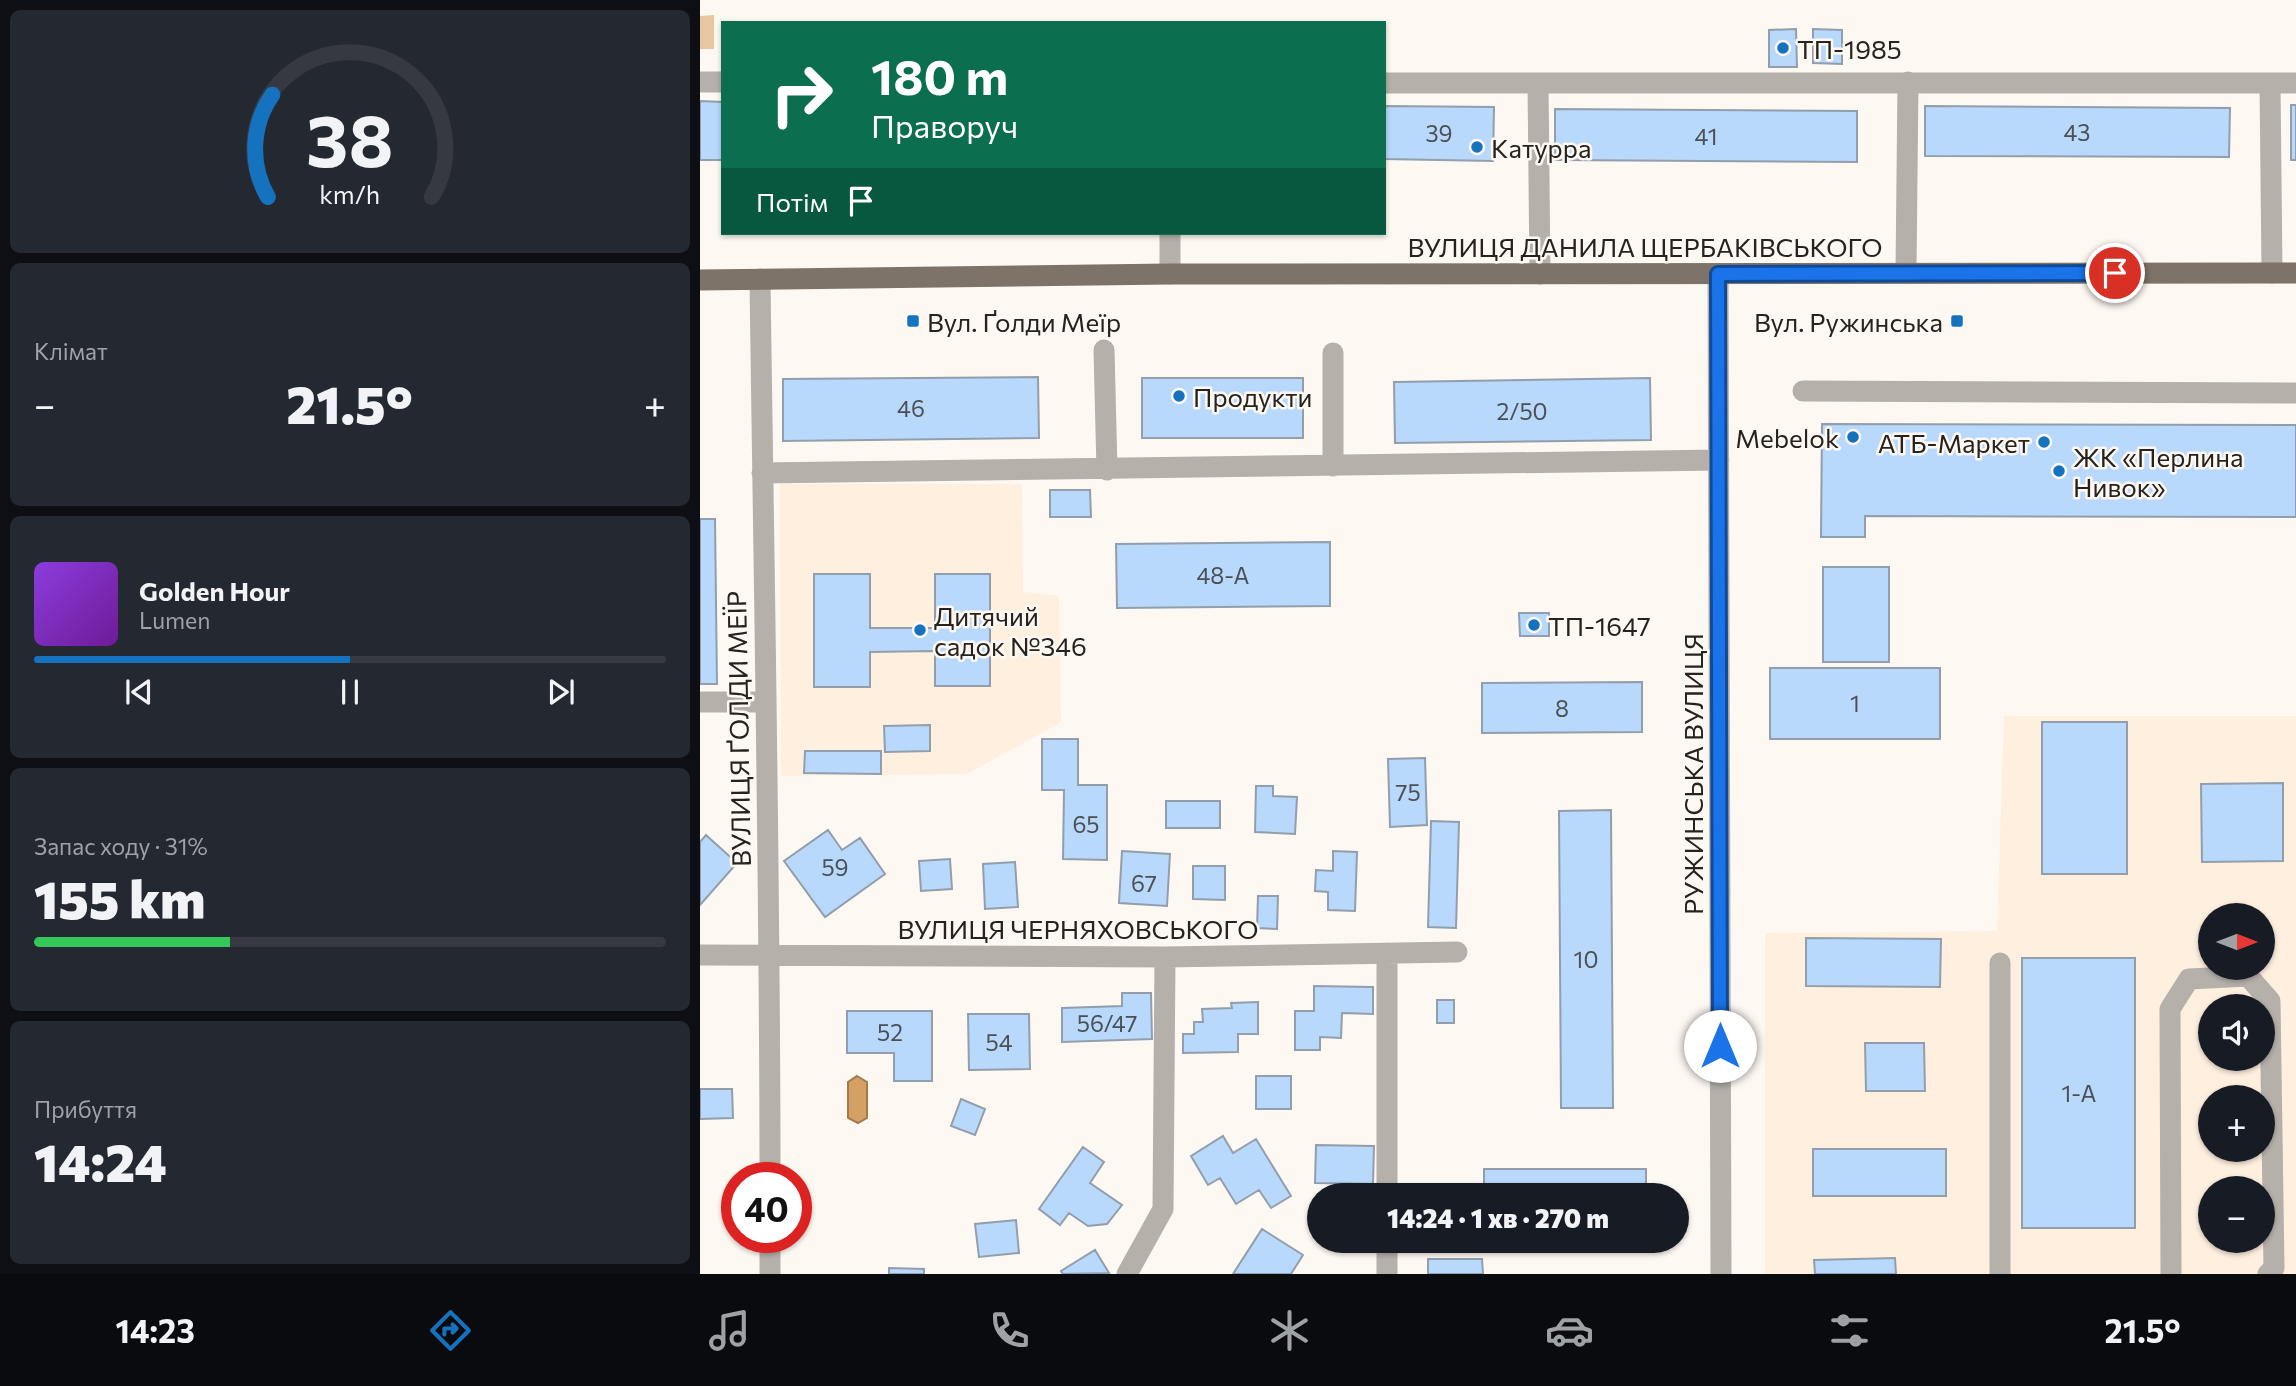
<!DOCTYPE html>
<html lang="uk">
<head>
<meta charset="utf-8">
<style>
	body { margin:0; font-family:Commissioner,sans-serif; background:#242831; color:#f1f3f6; height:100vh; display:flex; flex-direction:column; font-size:26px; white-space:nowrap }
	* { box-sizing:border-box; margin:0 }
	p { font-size:23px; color:#9ea1a6 }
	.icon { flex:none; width:38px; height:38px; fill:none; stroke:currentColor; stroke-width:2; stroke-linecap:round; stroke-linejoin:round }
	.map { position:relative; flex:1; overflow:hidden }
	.details { display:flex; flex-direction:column; gap:10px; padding:10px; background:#0d0f14; width:700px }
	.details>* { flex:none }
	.banner { position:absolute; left:21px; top:21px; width:665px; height:214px; border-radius:0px; box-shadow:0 2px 5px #0004; background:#0b6e4f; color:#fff; overflow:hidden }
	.needle { width:46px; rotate:90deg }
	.tools { position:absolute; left:1498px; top:903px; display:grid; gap:14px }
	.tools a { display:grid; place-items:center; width:77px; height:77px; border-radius:50%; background:#171b24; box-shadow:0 2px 5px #0004; font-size:35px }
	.speed { position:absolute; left:21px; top:1162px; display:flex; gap:14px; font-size:35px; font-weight:700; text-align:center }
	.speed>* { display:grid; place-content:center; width:91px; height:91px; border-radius:50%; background:#171b24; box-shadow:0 2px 5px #0004; line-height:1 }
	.speed .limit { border:10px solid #d22; background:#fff; color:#111 }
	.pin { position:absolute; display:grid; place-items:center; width:60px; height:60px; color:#fff; margin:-30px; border:4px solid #fff; border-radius:50%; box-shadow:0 2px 7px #0007 }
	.me { position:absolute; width:77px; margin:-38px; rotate:0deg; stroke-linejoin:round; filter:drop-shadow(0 0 5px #0008) }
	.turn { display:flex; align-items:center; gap:24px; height:147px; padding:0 35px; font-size:32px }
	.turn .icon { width:91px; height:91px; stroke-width:2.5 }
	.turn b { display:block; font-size:49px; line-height:60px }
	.then { display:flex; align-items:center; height:66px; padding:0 35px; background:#0003; gap:14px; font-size:26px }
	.big { font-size:52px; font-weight:800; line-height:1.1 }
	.details .tile { flex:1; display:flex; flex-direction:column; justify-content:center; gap:10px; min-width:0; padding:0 24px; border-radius:10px; background:#242831 }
	.details .dial { align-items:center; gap:0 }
	.dial svg { height:182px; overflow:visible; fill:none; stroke:#363941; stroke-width:7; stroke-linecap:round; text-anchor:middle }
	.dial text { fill:#f1f3f6; stroke:none }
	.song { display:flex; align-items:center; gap:21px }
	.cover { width:84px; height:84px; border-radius:10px; background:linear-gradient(135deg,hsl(270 70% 55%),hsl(280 70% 35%)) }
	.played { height:7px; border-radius:4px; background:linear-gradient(90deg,#1472bf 50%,#363941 50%) }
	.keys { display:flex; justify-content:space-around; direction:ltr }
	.heat { display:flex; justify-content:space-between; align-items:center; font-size:38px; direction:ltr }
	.charge { height:10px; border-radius:5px; background:linear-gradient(90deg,#34c759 31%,#363941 0) }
	.trip { position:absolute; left:607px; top:1183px; width:382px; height:70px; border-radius:35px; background:#171b24; box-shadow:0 2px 5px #0004; font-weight:800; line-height:70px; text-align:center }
	.tab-bar { display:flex; height:112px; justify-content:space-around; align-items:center; background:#090b0e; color:#9ea1a6 }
	.tab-bar .icon { width:49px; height:49px }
	.tab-bar .on { color:#1472bf }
	.tab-bar b { font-size:32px; color:#f1f3f6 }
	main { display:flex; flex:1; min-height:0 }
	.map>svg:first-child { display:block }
	.built { fill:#feefdf; fill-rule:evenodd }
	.green { fill:#e8c6a1 }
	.water { fill:#d5a064; stroke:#a17a4f; stroke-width:2 }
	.building { fill:#b8d9fb; stroke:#929eab; stroke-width:2 }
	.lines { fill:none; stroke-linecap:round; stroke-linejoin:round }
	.minor { stroke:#b5b0aa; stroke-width:21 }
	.major { stroke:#7d7368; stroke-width:21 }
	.route-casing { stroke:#114b97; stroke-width:18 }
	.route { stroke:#1a73e8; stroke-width:12 }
	.poi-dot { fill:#1472bf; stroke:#fef8f3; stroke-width:2.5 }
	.labels { text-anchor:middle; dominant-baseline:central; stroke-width:5; stroke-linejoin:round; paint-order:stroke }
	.number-label { font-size:23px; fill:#4b5054 }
	.poi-label { font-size:26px; fill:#27221d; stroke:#fef8f3; text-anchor:start }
	.street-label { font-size:26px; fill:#27221d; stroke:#fef8f3 }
</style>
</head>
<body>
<main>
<section class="details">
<div class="tile dial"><svg viewBox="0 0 100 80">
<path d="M14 69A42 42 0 1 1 86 69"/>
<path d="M14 69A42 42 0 0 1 16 24" stroke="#1472bf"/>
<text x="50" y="56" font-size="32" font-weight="700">38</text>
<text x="50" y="72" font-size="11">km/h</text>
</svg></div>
<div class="tile"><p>Клімат</p>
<div class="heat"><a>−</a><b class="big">21.5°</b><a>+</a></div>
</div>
<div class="tile">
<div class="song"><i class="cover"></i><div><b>Golden Hour</b><p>Lumen</p></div></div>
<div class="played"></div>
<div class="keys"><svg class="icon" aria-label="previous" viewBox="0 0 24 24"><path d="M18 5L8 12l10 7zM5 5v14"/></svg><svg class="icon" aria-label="pause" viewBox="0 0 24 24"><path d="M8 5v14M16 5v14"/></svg><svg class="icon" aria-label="next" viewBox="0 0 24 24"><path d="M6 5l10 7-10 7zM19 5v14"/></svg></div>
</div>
<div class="tile"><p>Запас ходу · 31%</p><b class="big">155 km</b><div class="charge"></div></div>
<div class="tile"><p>Прибуття</p><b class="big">14:24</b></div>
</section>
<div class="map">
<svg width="1596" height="1274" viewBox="0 0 1596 1274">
	<rect width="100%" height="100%" fill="#fef8f3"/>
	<path class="built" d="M80,484H322L323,592L359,596L361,722L267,774L81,776Z
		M1304,716H1596V1274H1065V933L1297,931ZM1510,915H1563V968H1510ZM1510,1006H1563V1059H1510ZM1510,1097H1563V1150H1510ZM1510,1188H1563V1241H1510Z"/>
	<path class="green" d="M14,15V49H0V16Z"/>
	<path class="water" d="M157,1076L167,1082V1118L158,1123L148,1118V1082Z"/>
	<path class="building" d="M1096,29L1097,67H1069V30Z
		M1113,29L1142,30V64L1113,63Z
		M0,101L23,102V160H0Z
		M1591,105H1596V160H1591Z
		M684,106L794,107L793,161L684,159Z
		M1225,106L1530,108L1529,157L1225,156Z
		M855,109L1157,111V162L855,160Z
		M338,377L339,438L83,441V379Z
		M442,378H603V438H442Z
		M950,378L951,440L695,443L694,382Z
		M1122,424L1596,425V517L1165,516V537H1121Z
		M350,490H390L391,517H350Z
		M0,519H15L17,684H0Z
		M630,542V606L417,608L416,544Z
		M1123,567H1189V662H1123Z
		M114,574H170V628H235V574H290V686H235V651L170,652V687H114Z
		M819,613H849V636H820Z
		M1070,668H1240V739H1070Z
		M942,682V732L782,733V683Z
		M1342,722H1427V874H1342Z
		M230,725V751L185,752L184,726Z
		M342,739H378V785H407V860L363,859L364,790H342Z
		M105,751H181V774L104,773Z
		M725,758L727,825L690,827L688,759Z
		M1583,783V861L1502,862L1501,784Z
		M556,786H573V796L597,797L595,834L555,832Z
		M466,801H520V828H466Z
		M911,810L913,1108H861L859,811Z
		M731,821L759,822L756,928L728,927Z
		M128,830L142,850L160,838L185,874L125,917L84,861Z
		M6,835L37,863L0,905V842Z
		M422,851L470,854L467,906L419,903Z
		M633,851L657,852L655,911L628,910V892L615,891L616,870L633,871Z
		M250,859L252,889L221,891L219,861Z
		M315,862L318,907L285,909L283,864Z
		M493,866H525V900L493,899Z
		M558,896H578L577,929L557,928Z
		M1106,938L1241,939L1240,987L1106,986Z
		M1322,958H1435V1228H1322Z
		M614,986L673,987V1014L642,1013L641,1038L620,1037V1050H595V1011H614Z
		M422,993H451L452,1039L362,1042V1008L422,1006Z
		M737,1000H754V1023H737Z
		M558,1002V1034H538V1052L483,1053V1034H494V1022H503L502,1009L532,1008L531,1003Z
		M147,1011H232V1081H194V1053H147Z
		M268,1014H329L330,1069L269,1070Z
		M1165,1043H1224L1225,1091H1166Z
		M556,1076H591V1109H556Z
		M0,1089H32L33,1118L0,1119Z
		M261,1099L285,1109L275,1135L251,1126Z
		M523,1136L533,1153L556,1139L591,1196L571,1208L559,1190L536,1204L520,1178L508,1185L491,1156Z
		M616,1145L674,1146L673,1184L615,1183Z
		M383,1147L404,1162L390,1183L422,1205L407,1224L388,1226L369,1213L360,1225L339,1209Z
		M1113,1149H1246V1196H1113Z
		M784,1169H946V1195H784Z
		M316,1220L319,1253L279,1257L275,1224Z
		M562,1229L603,1255L591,1274H533Z
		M395,1250L409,1273L363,1274L361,1271Z
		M1195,1258L1196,1274H1115L1114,1260Z
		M728,1259H782L783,1274H728Z
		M189,1268L224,1269V1274H189Z"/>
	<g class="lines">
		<path class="minor" d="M0,82H23
			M684,83H1596
			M838,83L840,274
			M1570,83L1572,273
			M470,233V274
			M1206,273L1208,82
			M1018,274L1021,1274
			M60,279C64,579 70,878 70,1178
			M404,350L407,470
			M633,353V466
			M1103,391L1596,393
			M62,473L1019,460
			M0,702H65
			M0,955L465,957L757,952
			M687,1195V953
			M70,1237V1274
			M687,1241V1274
			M427,1274L463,1209L465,957
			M1300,1274V963
			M1471,1274L1470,1009L1489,979L1548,976L1570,1001L1574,1268L1568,1274"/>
		<path class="major" d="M0,280L470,274L1596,273"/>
	</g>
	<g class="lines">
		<defs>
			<path id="route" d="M1020,1046L1018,274L1415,273"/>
		</defs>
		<use href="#route" class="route-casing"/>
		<use href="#route" class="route"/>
	</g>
	<g class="poi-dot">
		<circle cx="1083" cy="48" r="7"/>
		<circle cx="777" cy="147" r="7"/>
		<rect x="206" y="314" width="14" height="14" rx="3.5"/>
		<rect x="1250" y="314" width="14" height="14" rx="3.5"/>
		<circle cx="479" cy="396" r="7"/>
		<circle cx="1153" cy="437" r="7"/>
		<circle cx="1344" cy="442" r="7"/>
		<circle cx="1359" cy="471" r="7"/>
		<circle cx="834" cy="625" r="7"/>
		<circle cx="220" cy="630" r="7"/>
	</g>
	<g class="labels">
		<g class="number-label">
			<text x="1377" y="132">43</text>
			<text x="739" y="133">39</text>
			<text x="1006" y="136">41</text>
			<text x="211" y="408">46</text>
			<text x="822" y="411">2/50</text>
			<text x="523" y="575">48-А</text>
			<text x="1155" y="703">1</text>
			<text x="862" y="708">8</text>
			<text x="708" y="792">75</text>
			<text x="386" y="824">65</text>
			<text x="135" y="867">59</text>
			<text x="444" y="883">67</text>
			<text x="886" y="959">10</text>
			<text x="407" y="1023">56/47</text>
			<text x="190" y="1032">52</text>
			<text x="299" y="1042">54</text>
			<text x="1379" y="1093">1-А</text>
		</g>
		<g class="poi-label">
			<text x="1097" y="48">ТП-1985</text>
			<text x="791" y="147">Катурра</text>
			<text x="227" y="321">Вул. Ґолди Меїр</text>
			<text x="1243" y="321" text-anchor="end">Вул. Ружинська</text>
			<text x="493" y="396">Продукти</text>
			<text x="1139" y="437" text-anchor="end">Mebelok</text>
			<text x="1330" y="442" text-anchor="end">АТБ-Маркет</text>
			<text x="1373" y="456">ЖК «Перлина<tspan x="1373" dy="30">Нивок»</tspan></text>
			<text x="234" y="615">Дитячий<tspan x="234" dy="30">садок №346</tspan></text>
			<text x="848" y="625">ТП-1647</text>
		</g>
		<g class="street-label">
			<text x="945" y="246">ВУЛИЦЯ ДАНИЛА ЩЕРБАКІВСЬКОГО</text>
			<text transform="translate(38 729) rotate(-91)">ВУЛИЦЯ ҐОЛДИ МЕЇР</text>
			<text transform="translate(992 774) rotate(-90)">РУЖИНСЬКА ВУЛИЦЯ</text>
			<text x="378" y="928">ВУЛИЦЯ ЧЕРНЯХОВСЬКОГО</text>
		</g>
	</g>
</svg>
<div class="tools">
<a><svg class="needle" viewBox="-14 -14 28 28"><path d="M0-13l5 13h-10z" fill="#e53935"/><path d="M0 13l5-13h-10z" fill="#9ea1a6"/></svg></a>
<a><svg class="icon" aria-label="sound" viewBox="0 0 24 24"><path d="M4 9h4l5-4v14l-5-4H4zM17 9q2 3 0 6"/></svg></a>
<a>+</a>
<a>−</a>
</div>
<div class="speed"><div class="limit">40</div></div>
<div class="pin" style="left:1415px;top:273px;background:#d93025"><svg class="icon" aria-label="arrive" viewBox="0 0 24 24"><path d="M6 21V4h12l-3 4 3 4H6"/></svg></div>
<svg class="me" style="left:1020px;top:1046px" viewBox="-20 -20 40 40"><circle r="19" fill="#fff"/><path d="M0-13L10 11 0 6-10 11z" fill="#1a73e8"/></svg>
<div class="trip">14:24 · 1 хв · 270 m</div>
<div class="banner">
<div class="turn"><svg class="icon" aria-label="right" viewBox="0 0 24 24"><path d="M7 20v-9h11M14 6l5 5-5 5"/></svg><div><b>180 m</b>Праворуч</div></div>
<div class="then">Потім<svg class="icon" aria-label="arrive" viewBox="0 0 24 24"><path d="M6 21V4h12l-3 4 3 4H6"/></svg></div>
</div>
</div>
</main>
<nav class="tab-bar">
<b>14:23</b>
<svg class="icon on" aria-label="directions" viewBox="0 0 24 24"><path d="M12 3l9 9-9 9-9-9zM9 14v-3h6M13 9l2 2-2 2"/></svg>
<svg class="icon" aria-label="music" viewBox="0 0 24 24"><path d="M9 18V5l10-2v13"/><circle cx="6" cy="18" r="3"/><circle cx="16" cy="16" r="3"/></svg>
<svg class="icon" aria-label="phone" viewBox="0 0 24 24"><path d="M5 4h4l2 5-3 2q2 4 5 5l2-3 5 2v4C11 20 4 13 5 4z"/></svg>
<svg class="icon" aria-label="climate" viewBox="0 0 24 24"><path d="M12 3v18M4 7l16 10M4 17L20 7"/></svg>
<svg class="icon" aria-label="car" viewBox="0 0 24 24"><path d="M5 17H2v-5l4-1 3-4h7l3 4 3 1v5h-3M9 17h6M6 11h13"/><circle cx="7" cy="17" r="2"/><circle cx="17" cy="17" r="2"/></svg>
<svg class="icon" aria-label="filters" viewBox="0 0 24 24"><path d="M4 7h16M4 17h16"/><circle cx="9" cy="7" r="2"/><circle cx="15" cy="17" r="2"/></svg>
<b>21.5°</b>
</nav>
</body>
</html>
